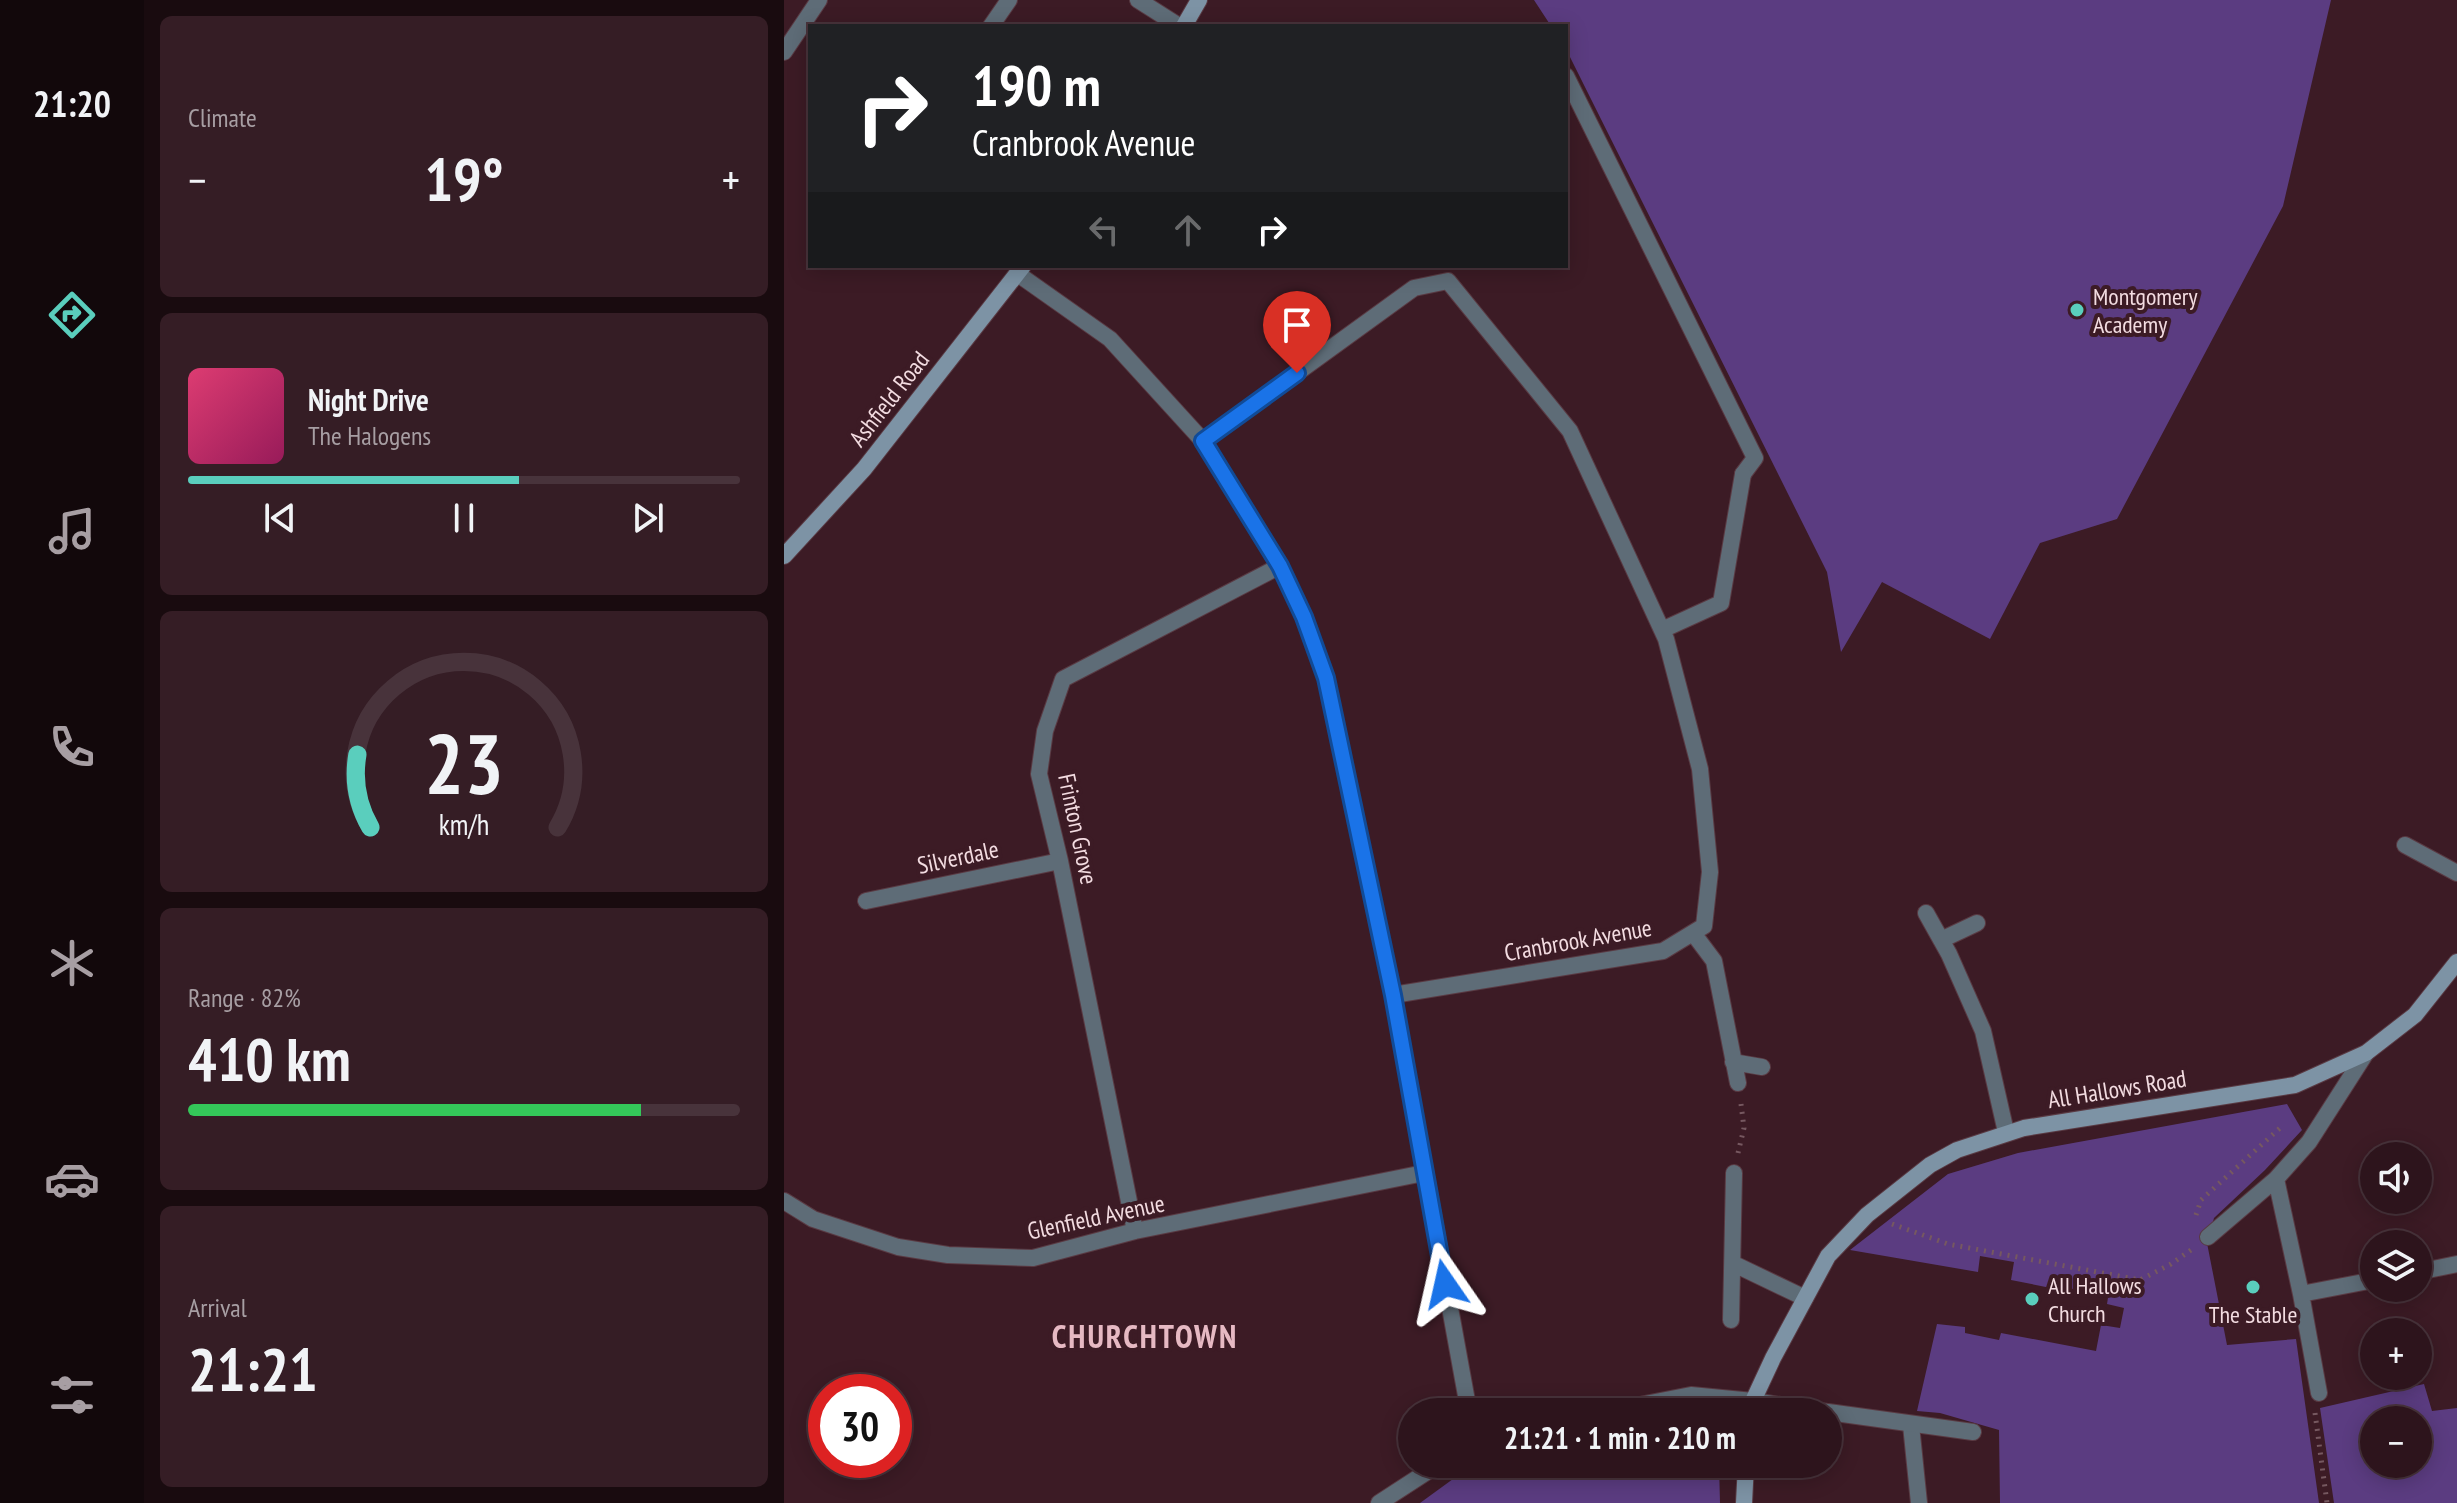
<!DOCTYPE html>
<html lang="en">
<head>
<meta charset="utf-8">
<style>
	body { margin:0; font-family:"PT Sans Narrow",sans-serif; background:#351d25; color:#f1f3f6; height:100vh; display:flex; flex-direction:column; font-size:30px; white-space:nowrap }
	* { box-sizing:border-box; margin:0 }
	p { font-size:26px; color:#a79ea3 }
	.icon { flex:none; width:44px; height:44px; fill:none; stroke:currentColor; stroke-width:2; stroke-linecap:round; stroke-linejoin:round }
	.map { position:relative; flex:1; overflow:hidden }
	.sheet { display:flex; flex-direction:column; gap:16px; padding:16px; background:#190b0f; width:640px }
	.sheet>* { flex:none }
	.banner { position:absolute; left:24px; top:24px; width:760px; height:244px; border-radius:0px; box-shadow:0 4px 20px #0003,0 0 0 2px #48333b; background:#202124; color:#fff; overflow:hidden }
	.fabs { position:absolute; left:1576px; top:1142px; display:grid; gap:16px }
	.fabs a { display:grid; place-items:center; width:72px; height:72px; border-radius:50%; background:#2d141c; box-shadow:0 4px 20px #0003,0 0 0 2px #48333b; font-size:40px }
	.speed { position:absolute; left:24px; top:1374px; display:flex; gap:16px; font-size:40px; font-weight:700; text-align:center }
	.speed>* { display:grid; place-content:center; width:104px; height:104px; border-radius:50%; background:#2d141c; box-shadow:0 4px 20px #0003,0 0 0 2px #48333b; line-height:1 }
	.speed .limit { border:12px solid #d22; background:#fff; color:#111 }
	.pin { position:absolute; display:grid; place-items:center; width:68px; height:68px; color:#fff; margin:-82px -34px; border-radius:50% 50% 50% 0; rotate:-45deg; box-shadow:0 0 8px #0007 }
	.pin .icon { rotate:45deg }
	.me { position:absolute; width:88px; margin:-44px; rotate:349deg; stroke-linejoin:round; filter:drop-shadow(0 0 6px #0008) }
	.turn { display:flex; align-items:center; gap:28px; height:168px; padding:0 32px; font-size:36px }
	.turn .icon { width:104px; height:104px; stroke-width:2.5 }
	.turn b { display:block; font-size:56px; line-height:68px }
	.lanes { display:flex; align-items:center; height:76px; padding:0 32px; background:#0003; justify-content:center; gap:40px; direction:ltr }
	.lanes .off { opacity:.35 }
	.big { font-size:60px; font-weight:800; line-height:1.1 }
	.sheet .card { flex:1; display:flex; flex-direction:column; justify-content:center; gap:12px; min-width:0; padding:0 28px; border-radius:12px; background:#351d25 }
	.sheet .dial { align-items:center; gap:0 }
	.dial svg { height:208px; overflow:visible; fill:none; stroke:#48333b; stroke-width:7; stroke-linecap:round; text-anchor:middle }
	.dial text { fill:#f1f3f6; stroke:none }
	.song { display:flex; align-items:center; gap:24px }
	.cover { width:96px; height:96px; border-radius:12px; background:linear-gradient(135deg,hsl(340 70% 55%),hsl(330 70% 35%)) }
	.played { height:8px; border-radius:4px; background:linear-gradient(90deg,#5acebd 60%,#48333b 60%) }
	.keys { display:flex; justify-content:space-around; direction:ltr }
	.heat { display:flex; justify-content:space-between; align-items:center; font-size:44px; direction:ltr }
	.charge { height:12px; border-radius:6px; background:linear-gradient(90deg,#34c759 82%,#48333b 0) }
	.trip { position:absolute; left:614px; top:1398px; width:444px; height:80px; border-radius:40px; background:#2d141c; box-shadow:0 4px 20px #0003,0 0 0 2px #48333b; font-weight:800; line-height:80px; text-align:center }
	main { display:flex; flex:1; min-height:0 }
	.tab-bar { display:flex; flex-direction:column; width:144px; justify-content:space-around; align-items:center; background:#12080b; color:#a79ea3 }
	.tab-bar .icon { width:56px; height:56px }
	.tab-bar .selected { color:#5acebd }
	.tab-bar b { font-size:36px; color:#f1f3f6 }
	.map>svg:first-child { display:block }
	.green { fill:#5b3c81; fill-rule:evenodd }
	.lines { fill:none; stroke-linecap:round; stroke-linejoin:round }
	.lane-casing { stroke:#593a43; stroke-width:18 }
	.street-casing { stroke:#593a43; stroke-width:18 }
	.secondary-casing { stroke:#593a43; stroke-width:18 }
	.path { stroke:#765860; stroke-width:5; stroke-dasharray:2 6; stroke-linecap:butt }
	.lane { stroke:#5e6c77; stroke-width:16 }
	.street { stroke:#5e6c77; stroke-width:16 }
	.secondary { stroke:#7d93a5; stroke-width:16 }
	.route-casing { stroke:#114b97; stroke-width:20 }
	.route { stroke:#1a73e8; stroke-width:14 }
	.poi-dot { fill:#5acebd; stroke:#3c1b25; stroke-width:3 }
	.labels { text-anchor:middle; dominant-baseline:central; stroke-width:8; stroke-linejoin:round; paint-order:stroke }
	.poi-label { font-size:24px; fill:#f3dce1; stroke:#3c1b25; text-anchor:start }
	.street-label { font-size:24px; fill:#f3dce1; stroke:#3c1b25 }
	.district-label { font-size:32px; font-weight:bold; letter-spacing:2px; fill:#e6b9c3; stroke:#3c1b25 }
</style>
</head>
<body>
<main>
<nav class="tab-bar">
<b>21:20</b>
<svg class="icon selected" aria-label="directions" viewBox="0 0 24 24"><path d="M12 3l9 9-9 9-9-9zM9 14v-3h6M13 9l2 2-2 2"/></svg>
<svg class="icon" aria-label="music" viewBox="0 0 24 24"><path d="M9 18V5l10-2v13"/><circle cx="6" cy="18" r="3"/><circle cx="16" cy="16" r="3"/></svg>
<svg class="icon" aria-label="phone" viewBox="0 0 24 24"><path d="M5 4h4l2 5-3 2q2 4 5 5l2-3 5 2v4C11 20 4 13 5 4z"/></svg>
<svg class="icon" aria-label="climate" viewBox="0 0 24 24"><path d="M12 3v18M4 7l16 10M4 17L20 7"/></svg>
<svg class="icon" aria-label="car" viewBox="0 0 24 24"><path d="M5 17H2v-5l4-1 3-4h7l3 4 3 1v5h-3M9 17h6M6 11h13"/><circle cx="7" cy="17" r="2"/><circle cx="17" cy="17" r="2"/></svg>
<svg class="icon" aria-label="filters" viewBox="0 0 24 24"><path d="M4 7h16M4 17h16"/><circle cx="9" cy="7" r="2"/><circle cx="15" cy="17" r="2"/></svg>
</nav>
<section class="sheet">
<div class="card"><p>Climate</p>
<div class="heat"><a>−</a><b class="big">19°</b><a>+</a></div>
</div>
<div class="card">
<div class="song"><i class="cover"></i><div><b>Night Drive</b><p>The Halogens</p></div></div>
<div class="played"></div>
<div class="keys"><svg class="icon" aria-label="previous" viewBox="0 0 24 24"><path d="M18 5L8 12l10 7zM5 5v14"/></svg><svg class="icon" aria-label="pause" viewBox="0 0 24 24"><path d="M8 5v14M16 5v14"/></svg><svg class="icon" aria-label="next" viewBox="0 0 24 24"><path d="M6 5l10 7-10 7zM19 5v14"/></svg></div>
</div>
<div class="card dial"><svg viewBox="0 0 100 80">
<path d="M14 69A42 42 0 1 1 86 69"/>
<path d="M14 69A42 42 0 0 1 9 41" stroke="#5acebd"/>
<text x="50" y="56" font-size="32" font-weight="700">23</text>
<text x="50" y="72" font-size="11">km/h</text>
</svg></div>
<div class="card"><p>Range · 82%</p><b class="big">410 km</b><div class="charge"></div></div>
<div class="card"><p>Arrival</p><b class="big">21:21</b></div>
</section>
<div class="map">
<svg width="1673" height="1503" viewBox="0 0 1673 1503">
	<rect width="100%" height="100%" fill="#3c1b25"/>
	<path class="green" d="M750,0H1547L1499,206L1333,519L1256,543L1206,639L1098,582L1057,652L1043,572L782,49V26H767Z
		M1503,1104L1518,1130L1481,1170L1430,1218L1423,1243L1443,1345L1512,1339L1535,1503H1216L1215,1430L1156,1413L1133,1411L1153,1324L1181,1327V1333L1215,1340L1217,1333L1312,1351L1317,1325L1336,1328L1340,1308L1323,1304L1326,1285L1305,1281L1302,1295L1227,1280L1230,1262L1196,1256L1194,1272L1066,1250L1164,1174L1234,1153Z
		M1640,1384L1648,1411L1673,1408V1503H1550L1536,1408ZM1590,1420H1634V1464H1590Z
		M737,1464H935L936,1503H636L669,1479Z"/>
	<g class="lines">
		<defs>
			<path id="lane" d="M207,26L225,0
				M782,76L971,458L959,474
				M1621,845L1673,873
				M1424,1237L1492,1179
				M1634,1272L1673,1264
				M1517,1294L1590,1280
				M1535,1393L1517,1294L1492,1179L1525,1142L1582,1053
				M1127,1425L1135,1503"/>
			<path id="street" d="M354,0L395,26
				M0,52L35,0
				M234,274L326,339L419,441L496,566L520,617L542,678L609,995L685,1412
				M419,441L630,288L664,281L786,431L882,639L916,769L926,872L920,926L879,951L609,995
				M878,630L937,603L959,474
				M82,901L276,861
				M1142,913L1165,954L1199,1031L1222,1132
				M909,933L930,961L954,1083
				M1157,940L1193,923
				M949,1062L978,1067
				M0,1201L29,1219L114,1247L164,1255L249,1258L351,1231L640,1173
				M351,1231L276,861L255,774L261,731L279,679L496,566
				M950,1264L1021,1298
				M947,1320L950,1173
				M820,1412L907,1395L969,1401L1043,1412
				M1044,1412L1189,1432
				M595,1503L655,1464"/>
			<path id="secondary" d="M400,26L415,0
				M0,556L80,469L239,266
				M968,1412L969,1401L989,1358L1044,1256L1083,1215L1146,1165L1173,1150L1240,1128L1511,1085L1582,1053L1631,1015L1673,962
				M960,1503L962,1464"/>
		</defs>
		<use href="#lane" class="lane-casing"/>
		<use href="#street" class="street-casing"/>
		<use href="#secondary" class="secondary-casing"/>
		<path class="path" d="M954,1153L960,1128L957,1104
			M1412,1215L1417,1200L1496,1128
			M1108,1224L1164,1244L1356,1280L1387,1264L1407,1250
			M1531,1413L1543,1503"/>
		<use href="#lane" class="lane"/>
		<use href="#street" class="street"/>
		<use href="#secondary" class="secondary"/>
	</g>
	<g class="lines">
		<defs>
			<path id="route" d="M513,373L419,441L496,566L520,617L542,678L609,995L661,1284"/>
		</defs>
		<use href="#route" class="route-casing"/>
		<use href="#route" class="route"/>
	</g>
	<g class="poi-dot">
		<circle cx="1293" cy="310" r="8"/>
		<circle cx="1469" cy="1287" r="8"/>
		<circle cx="1248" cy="1299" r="8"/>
	</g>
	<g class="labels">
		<g class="poi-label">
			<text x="1309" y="296">Montgomery<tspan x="1309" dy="28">Academy</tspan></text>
			<text x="1264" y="1285">All Hallows<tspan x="1264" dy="28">Church</tspan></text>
			<text x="1469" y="1314" text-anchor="middle">The Stable</text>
		</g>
		<g class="street-label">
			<text transform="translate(105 399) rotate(-52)">Ashfield Road</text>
			<text transform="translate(294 829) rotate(78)">Frinton Grove</text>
			<text transform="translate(174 857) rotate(-12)">Silverdale</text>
			<text transform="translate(794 940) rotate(-10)">Cranbrook Avenue</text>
			<text transform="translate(1333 1089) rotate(-9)">All Hallows Road</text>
			<text transform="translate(312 1217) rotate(-12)">Glenfield Avenue</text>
		</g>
		<g class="district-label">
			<text x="361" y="1336">CHURCHTOWN</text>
		</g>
	</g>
</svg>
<div class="fabs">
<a><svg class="icon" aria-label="sound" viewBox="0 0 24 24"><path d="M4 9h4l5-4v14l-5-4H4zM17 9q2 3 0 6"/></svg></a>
<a><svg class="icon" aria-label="layers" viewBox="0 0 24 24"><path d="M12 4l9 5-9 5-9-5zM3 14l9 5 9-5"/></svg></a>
<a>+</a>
<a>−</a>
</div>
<div class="speed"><div class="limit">30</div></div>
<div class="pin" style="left:513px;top:373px;background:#d93025"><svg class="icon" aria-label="arrive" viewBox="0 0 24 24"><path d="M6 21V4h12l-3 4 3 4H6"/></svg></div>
<svg class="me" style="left:661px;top:1284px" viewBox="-20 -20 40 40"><path d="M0-17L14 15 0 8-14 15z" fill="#1a73e8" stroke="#fff" stroke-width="4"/></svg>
<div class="trip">21:21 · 1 min · 210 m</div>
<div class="banner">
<div class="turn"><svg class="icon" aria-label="right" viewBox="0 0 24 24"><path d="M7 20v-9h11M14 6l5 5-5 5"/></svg><div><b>190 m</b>Cranbrook Avenue</div></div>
<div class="lanes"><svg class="icon off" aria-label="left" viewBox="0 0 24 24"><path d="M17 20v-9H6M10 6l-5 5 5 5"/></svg><svg class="icon off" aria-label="ahead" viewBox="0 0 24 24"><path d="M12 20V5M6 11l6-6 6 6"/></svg><svg class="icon" aria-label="right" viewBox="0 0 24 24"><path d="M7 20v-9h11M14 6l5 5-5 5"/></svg></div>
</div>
</div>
</main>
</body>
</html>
